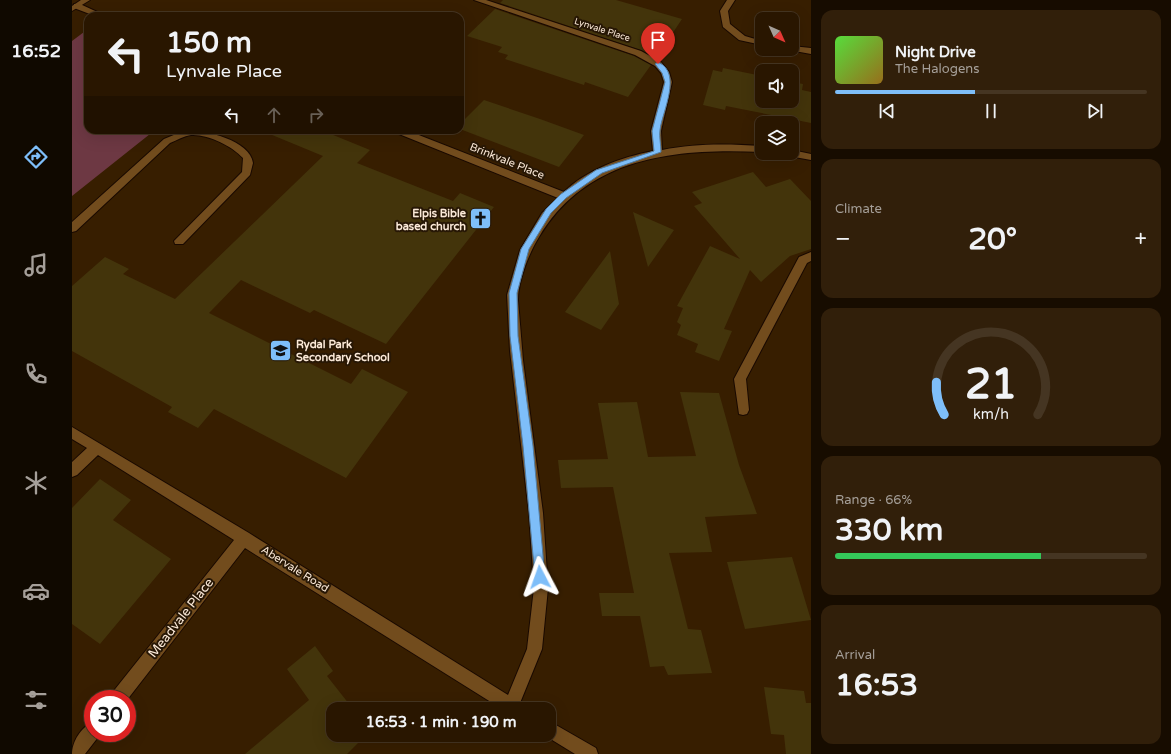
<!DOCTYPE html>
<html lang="en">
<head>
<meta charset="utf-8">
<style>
	body { margin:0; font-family:"Varela Round",sans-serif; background:#311f0a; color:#f1f3f6; height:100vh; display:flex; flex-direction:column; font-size:15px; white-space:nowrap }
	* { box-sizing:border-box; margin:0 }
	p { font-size:13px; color:#a59f99 }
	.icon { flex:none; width:22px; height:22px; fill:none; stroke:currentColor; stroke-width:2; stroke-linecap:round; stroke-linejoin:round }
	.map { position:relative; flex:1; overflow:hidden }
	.panel { display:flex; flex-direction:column; gap:10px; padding:10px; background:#170c00; width:360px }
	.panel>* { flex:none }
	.hud { position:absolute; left:12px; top:12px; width:380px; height:122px; border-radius:12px; box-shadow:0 4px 16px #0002,0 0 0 1px #453522; background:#291600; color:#f1f3f6; overflow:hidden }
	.needle { width:26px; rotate:135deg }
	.buttons { position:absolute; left:683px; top:12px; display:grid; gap:8px }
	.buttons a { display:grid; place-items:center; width:44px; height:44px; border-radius:8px; background:#291600; box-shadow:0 4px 16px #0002,0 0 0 1px #453522; font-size:20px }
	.speed { position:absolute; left:12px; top:690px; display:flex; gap:8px; font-size:20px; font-weight:700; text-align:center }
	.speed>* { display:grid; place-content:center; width:52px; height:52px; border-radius:50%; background:#291600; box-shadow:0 4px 16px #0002,0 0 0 1px #453522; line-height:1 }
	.speed .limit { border:6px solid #d22; background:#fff; color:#111 }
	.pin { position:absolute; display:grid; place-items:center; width:34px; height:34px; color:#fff; margin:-41px -17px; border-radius:50% 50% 50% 0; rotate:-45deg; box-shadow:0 0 4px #0007 }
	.pin .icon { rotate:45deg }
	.me { position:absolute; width:44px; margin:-22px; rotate:356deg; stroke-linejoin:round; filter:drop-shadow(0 0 3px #0008) }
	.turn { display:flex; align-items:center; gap:14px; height:84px; padding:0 16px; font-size:18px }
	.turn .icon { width:52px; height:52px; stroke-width:2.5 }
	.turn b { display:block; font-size:28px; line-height:34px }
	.lanes { display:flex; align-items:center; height:38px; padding:0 16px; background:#0003; justify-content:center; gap:20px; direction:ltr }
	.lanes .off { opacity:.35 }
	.big { font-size:30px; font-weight:800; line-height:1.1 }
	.panel .widget { flex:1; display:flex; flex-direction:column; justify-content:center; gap:6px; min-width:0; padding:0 14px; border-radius:12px; background:#311f0a }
	.panel .dial { align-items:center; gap:0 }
	.dial svg { height:104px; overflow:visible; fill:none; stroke:#453522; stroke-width:7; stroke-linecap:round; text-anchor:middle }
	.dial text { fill:#f1f3f6; stroke:none }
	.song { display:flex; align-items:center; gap:12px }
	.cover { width:48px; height:48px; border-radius:6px; background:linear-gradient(135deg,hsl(110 70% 55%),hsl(40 70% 35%)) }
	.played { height:4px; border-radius:2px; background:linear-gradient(90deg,#7ebef9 45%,#453522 45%) }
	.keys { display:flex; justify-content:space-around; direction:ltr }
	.heat { display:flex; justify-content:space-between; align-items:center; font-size:22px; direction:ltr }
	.charge { height:6px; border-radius:3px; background:linear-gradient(90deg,#34c759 66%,#453522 0) }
	.trip { position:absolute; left:254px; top:702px; width:230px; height:40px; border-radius:12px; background:#291600; box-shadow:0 4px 16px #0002,0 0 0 1px #453522; font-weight:800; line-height:40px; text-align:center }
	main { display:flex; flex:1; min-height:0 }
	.menu { display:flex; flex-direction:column; width:72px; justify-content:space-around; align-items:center; background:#100900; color:#a59f99 }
	.menu .icon { width:28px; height:28px }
	.menu .on { color:#7ebef9 }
	.menu b { font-size:18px; color:#f1f3f6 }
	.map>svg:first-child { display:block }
	.green { fill:#6d3843 }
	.building { fill:#43340b }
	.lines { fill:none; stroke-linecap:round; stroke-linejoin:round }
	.lane-casing { stroke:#190900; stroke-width:2 }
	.street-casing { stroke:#190900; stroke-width:2 }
	.secondary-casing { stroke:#190900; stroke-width:2 }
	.lane { fill:#724c1d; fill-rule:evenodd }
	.street { fill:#724c1d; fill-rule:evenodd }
	.secondary { fill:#724c1d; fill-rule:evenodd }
	.route { fill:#7ebef9; stroke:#527ca2 }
	.labels { text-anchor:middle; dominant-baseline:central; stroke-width:4; stroke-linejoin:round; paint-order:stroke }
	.far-street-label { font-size:9px; fill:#fbe9d8; stroke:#271705 }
	.street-label { font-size:11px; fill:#fbe9d8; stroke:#271705 }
	.poi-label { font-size:11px; font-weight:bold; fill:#fbe9d8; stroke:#271705; text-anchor:end }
	.near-street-label { font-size:13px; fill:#fbe9d8; stroke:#271705 }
</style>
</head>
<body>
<main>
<nav class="menu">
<b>16:52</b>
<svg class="icon on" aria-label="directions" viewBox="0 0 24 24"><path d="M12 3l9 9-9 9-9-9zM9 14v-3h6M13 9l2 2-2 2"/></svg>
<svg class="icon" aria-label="music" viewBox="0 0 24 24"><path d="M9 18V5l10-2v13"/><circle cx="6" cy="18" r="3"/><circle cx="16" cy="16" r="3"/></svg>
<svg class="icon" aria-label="phone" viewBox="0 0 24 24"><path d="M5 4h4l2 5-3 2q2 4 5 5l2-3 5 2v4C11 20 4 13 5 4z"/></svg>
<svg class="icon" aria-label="climate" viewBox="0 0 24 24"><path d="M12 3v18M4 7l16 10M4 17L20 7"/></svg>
<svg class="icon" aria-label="car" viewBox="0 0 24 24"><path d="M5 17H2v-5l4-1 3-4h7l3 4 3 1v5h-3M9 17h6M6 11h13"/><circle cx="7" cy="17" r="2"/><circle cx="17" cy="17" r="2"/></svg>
<svg class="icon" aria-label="filters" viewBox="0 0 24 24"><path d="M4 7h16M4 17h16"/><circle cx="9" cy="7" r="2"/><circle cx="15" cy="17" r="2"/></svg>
</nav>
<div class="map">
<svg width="739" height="754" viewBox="0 0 739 754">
	<rect width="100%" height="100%" fill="#371e00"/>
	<path class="green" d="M16,29V130H83L0,196V41Z"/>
	<path class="building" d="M431,0H544L610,19L584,58L569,50L428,3Z
		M423,9L562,56L579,65L556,97L513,82L512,85L433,59L436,55L426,52L430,47L395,36Z
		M651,68L690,76V101H720V82L731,84L730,90L739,92V123L654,106L653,110L631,105L641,70L650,72Z
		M412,100L468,119L512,135L487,167L388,129V124Z
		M188,130H249L298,150L285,163L381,201L388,193L422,207L314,344L242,310L238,313L169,280L137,313L279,384L290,369L336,392L274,478L142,409L126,428L96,412L100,407L0,351V286L33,257L57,269L51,274L103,299L251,156Z
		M681,172L694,187L718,179L739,201V249L718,256L689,282L678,270L652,329L660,331L647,361L623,352L626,344L605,335L609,325L605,322L611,308L605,306L638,246L668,259L622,206L630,203L620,192Z
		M561,212L602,230L576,267Z
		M538,251L547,304L529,330L493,312Z
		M608,392L647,393L667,465L685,514L633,517L640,552L597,553L616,629L629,630L640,673L596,675L592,666L578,667L568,616H530L527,593H562L541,487L489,488L486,460L536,459L526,403L565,402L576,457L624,456Z
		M28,479L59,500L41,520L99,559L28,644L0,624V508Z
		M720,557L739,620L673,629L655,562Z
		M243,646L261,671L255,676L281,709H261V735H294L275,754H173L237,700L215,669Z
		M692,687L732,691L734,703H739V754H714L712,735L699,734Z"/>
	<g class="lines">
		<defs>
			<path id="lane" d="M114,130C133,130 178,140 181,163L178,175L111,244H103L102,241L170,172L171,158C160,146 136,134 119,135C112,136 105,140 98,143L4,231L0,232V222L92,139Z"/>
			<path id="street" d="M402,0H414L569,51L589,62L597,72L600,82L589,131L590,150C624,143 656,144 690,146V152C605,148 515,156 467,237C457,253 446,281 446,300L451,360L471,513L476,588L470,649L448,703L452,709H430L173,548L55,700L38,699L40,693L162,540L26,455L5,475L0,477V462L15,448L0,439V427L177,533L436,695L455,649L462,588L457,513L438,351L435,295L448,250L470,213L486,198L322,132L320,130H334L492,192C514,170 550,157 581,151L579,131L592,82L589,73L583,66L563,55Z
				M655,0H663L656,11L658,24L673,36L690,41V45L667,40L651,27L648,11Z
				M2,4H8L34,16H23L2,8Z
				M720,46L739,48V54L717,50L720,49Z
				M720,150L739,154V160L717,156L712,153H720Z
				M739,252V261L735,263L674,379L677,410L675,414L671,415L667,414L662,379L727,257Z
				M477,721L524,748L526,754H503L472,735H477Z
				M21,722V733H28L27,736L13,754H0C0,742 9,727 21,722Z"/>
			<path id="secondary" d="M9,0H18L0,11V6Z"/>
		</defs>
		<use href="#lane" class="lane-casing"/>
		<use href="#street" class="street-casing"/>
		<use href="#secondary" class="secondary-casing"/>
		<use href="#lane" class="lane"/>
		<use href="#street" class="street"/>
		<use href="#secondary" class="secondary"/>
	</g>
	<path class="route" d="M586,62C611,73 590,112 588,130C587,137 589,145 589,152L530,173L494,198L479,213L457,249L445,293L446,336L461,446L473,577L472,580L468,582L464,580L463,577L451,446L438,336L437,293L449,249L474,209L489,194L524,170L582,151L580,131L593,82L590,73L583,64Z"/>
	<defs>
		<symbol id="church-square" viewBox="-11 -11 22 22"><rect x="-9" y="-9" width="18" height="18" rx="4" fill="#7ebef9" stroke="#271705"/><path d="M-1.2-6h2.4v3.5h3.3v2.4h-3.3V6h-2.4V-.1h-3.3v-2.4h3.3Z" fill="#111"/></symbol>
		<symbol id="school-square" viewBox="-11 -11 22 22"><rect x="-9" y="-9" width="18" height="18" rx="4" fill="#7ebef9" stroke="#271705"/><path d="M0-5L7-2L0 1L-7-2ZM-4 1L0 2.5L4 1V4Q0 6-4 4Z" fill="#111"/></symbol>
	</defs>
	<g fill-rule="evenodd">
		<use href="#church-square" x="396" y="206" width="25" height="25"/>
		<use href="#school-square" x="196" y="338" width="25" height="25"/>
	</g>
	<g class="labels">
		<g class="far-street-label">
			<text transform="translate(530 30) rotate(18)">Lynvale Place</text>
		</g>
		<g class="street-label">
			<text transform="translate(435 161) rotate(22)">Brinkvale Place</text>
			<text transform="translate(223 569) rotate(32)">Abervale Road</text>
		</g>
		<g class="poi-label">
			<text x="394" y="213">Elpis Bible<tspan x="394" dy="13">based church</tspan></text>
			<text x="224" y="344" text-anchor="start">Rydal Park<tspan x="224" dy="13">Secondary School</tspan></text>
		</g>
		<g class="near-street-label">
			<text transform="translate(109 618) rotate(-52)">Meadvale Place</text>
		</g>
	</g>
</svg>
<div class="buttons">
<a><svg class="needle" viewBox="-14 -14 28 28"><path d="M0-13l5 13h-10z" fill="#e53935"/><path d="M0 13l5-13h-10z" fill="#a59f99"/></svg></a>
<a><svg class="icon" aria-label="sound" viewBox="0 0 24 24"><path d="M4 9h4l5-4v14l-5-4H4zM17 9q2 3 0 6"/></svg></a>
<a><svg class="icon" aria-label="layers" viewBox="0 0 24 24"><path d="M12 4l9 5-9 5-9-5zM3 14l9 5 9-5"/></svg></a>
</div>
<div class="speed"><div class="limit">30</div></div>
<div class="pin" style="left:586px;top:64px;background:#d93025"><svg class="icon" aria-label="arrive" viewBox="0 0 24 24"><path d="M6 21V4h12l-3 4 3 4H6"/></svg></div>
<svg class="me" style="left:468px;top:577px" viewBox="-20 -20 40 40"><path d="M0-17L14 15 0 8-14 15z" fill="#7ebef9" stroke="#fff" stroke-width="4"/></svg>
<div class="trip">16:53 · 1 min · 190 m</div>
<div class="hud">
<div class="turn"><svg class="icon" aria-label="left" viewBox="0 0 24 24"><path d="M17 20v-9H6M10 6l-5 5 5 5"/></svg><div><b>150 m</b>Lynvale Place</div></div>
<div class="lanes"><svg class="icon" aria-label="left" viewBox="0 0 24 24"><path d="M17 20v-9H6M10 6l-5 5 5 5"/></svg><svg class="icon off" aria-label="ahead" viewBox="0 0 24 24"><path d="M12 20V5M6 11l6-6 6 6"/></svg><svg class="icon off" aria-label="right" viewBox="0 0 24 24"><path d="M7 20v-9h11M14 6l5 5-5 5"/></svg></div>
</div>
</div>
<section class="panel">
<div class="widget">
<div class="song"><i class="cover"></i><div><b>Night Drive</b><p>The Halogens</p></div></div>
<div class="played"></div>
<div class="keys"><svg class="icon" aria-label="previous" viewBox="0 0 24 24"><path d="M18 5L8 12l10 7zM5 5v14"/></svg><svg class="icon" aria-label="pause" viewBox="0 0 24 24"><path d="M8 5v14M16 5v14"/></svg><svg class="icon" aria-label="next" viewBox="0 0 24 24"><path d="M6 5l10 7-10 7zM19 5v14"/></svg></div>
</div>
<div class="widget"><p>Climate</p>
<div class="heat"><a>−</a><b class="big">20°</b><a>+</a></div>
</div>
<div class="widget dial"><svg viewBox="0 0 100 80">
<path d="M14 69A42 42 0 1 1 86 69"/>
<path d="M14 69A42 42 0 0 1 8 44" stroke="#7ebef9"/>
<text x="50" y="56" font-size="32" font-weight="700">21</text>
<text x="50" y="72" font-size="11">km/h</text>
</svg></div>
<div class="widget"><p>Range · 66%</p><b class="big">330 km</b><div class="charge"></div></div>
<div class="widget"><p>Arrival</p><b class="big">16:53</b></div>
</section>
</main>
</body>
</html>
